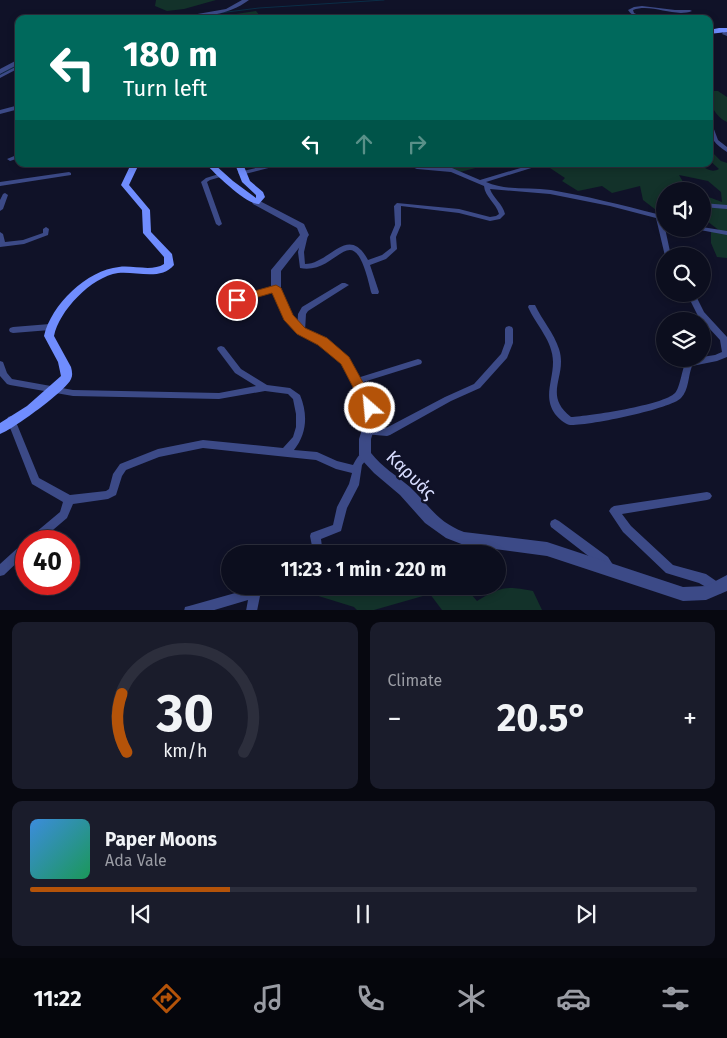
<!DOCTYPE html>
<html lang="en">
<head>
<meta charset="utf-8">
<style>
	body { margin:0; font-family:"Fira Sans",sans-serif; background:#1a1c2b; color:#f1f3f6; height:100vh; display:flex; flex-direction:column; font-size:19px; white-space:nowrap }
	* { box-sizing:border-box; margin:0 }
	p { font-size:16px; color:#9a9ca4 }
	.icon { flex:none; width:28px; height:28px; fill:none; stroke:currentColor; stroke-width:2; stroke-linecap:round; stroke-linejoin:round }
	.map { position:relative; height:610px; overflow:hidden }
	.sheet { display:flex; flex-direction:column; gap:12px; padding:12px; background:#070810; flex:1 }
	.sheet>* { flex:none }
	.guide { position:absolute; left:15px; top:15px; width:698px; height:152px; border-radius:10px; box-shadow:0 2px 8px #0003,0 0 0 1px #2c2e3c; background:#00695c; color:#fff; overflow:hidden }
	.fabs { position:absolute; left:656px; top:182px; display:grid; gap:10px }
	.fabs a { display:grid; place-items:center; width:55px; height:55px; border-radius:50%; background:#0c0e1e; box-shadow:0 2px 8px #0003,0 0 0 1px #2c2e3c; font-size:25px }
	.speed { position:absolute; left:15px; top:530px; display:flex; gap:10px; font-size:25px; font-weight:700; text-align:center }
	.speed>* { display:grid; place-content:center; width:65px; height:65px; border-radius:50%; background:#0c0e1e; box-shadow:0 2px 8px #0003,0 0 0 1px #2c2e3c; line-height:1 }
	.speed .limit { border:8px solid #d22; background:#fff; color:#111 }
	.pin { position:absolute; display:grid; place-items:center; width:42px; height:42px; color:#fff; margin:-21px; border:2px solid #fff; border-radius:50%; box-shadow:0 1px 5px #0007 }
	.me { position:absolute; width:55px; margin:-28px; rotate:333deg; stroke-linejoin:round; filter:drop-shadow(0 0 4px #0008) }
	.turn { display:flex; align-items:center; gap:18px; height:105px; padding:0 25px; font-size:22px }
	.turn .icon { width:65px; height:65px; stroke-width:2.5 }
	.turn b { display:block; font-size:35px; line-height:42px }
	.lanes { display:flex; align-items:center; height:48px; padding:0 25px; background:#0003; justify-content:center; gap:25px; direction:ltr }
	.lanes .off { opacity:.35 }
	.big { font-size:38px; font-weight:700; line-height:1.1 }
	.sheet .card { flex:1; display:flex; flex-direction:column; justify-content:center; gap:8px; min-width:0; padding:0 18px; border-radius:10px; background:#1a1c2b }
	.sheet .dial { align-items:center; gap:0 }
	.dial svg { height:130px; overflow:visible; fill:none; stroke:#2c2e3c; stroke-width:7; stroke-linecap:round; text-anchor:middle }
	.dial text { fill:#f1f3f6; stroke:none }
	.song { display:flex; align-items:center; gap:15px }
	.cover { width:60px; height:60px; border-radius:8px; background:linear-gradient(135deg,hsl(210 70% 55%),hsl(150 70% 35%)) }
	.played { height:5px; border-radius:2px; background:linear-gradient(90deg,#b45309 30%,#2c2e3c 30%) }
	.keys { display:flex; justify-content:space-around; direction:ltr }
	.heat { display:flex; justify-content:space-between; align-items:center; font-size:28px; direction:ltr }
	.sheet .tiles { flex:1; display:grid; gap:12px; grid-template-columns:1fr 1fr }
	.card:last-child { grid-column:span 2 }
	.trip { position:absolute; left:221px; top:545px; width:285px; height:50px; border-radius:25px; background:#0c0e1e; box-shadow:0 2px 8px #0003,0 0 0 1px #2c2e3c; font-weight:700; line-height:50px; text-align:center }
	.tab-bar { display:flex; height:80px; justify-content:space-around; align-items:center; background:#05060c; color:#9a9ca4 }
	.tab-bar .icon { width:35px; height:35px }
	.tab-bar .selected { color:#b45309 }
	.tab-bar b { font-size:22px; color:#f1f3f6 }
	.map>svg:first-child { display:block }
	.green { fill:#13322a }
	.lines { fill:none; stroke-linecap:round; stroke-linejoin:round }
	.stream { stroke:#0b2e47; stroke-width:1 }
	.minor { fill:#3c4a87; fill-rule:evenodd }
	.tertiary { fill:#3c4a87; fill-rule:evenodd }
	.secondary { fill:#708dfe; fill-rule:evenodd }
	.route { fill:#b45309; stroke:#753606 }
	.labels { text-anchor:middle; dominant-baseline:central; stroke-width:5; stroke-linejoin:round; paint-order:stroke }
	.street-label { font-size:18px; fill:#d8ddff; stroke:#101228 }
</style>
</head>
<body>
<div class="map">
<svg width="727" height="611" viewBox="0 0 727 611">
	<rect width="100%" height="100%" fill="#101228"/>
	<path class="green" d="M156,0H216L184,9L167,11L155,6Z
		M256,11L261,17L203,19Z
		M709,91H718L727,97V122C715,117 709,103 709,91Z
		M709,149L721,161L727,163V258L717,257L711,243V232L720,231L703,218V195L722,202L721,192L708,181L679,175L686,187L693,191H665V205L656,210L643,200L640,186L612,193L602,186L578,191L562,181L565,178L544,164H700C706,169 712,173 719,169L709,160Z
		M408,164H491L460,172Z
		M315,586H464L477,601C502,586 506,586 533,591L542,610H442L430,594L374,610H357L354,607L312,594L317,588Z"/>
	<g class="lines">
		<path class="stream" d="M219,13L259,8L384,0
			M0,75L19,64"/>
		<path class="minor" d="M642,6L675,10H690L692,11C674,18 652,3 633,10L634,13L647,19C639,19 633,17 628,10L634,7Z
			M725,30H727V36L722,34Z
			M19,65V68L0,78V75Z
			M19,105V109L0,114V110Z
			M709,122L712,124L718,140L727,147V152C715,145 708,136 709,122Z
			M19,154V158L10,161L7,159Z
			M272,164H281L280,165L241,175L238,173L239,172Z
			M404,164H412L452,168L480,180L534,164H542L541,165L486,182C506,191 529,187 551,190C586,196 622,205 657,214L659,210L665,205V211L663,215L665,216V220L663,219L671,256H665L656,218L610,206L550,194L490,189C493,198 503,204 505,214L500,219L490,221L459,213L401,206V225L396,237L397,249L386,259L370,265L379,292L378,294H372L371,292C352,209 340,276 300,268L298,252L302,235L305,233L308,235L304,252L305,264C330,264 348,223 368,260L382,255L391,248L390,237L395,225L394,206L397,203L459,209L490,217L496,216L499,214C496,203 485,197 484,186L451,172L417,169Z
			M69,172L71,173V175L0,186V182Z
			M222,173L224,174V176L210,180L207,182L222,224L219,226L216,224L201,182L206,178Z
			M5,193L8,195L3,209L0,211V200L3,194Z
			M702,203L727,205V209L702,207Z
			M46,227L49,229L48,235L24,244L0,247V232L3,234L5,242L23,240L43,233V229Z
			M702,227L727,231V235L700,230L699,229H702Z
			M342,283H345L349,285L308,311L306,314L305,331L304,333H298L297,331L298,314L302,307Z
			M276,285L280,288L279,290L237,302L233,299L234,297Z
			M687,294H695L704,312L727,337V357L717,361L692,366C688,376 689,390 681,398C671,409 587,426 570,425C565,424 558,418 555,414C543,397 553,381 553,362C553,341 536,325 528,307L529,305H535C542,320 554,333 559,349C568,377 542,394 571,417C589,416 664,405 675,393C680,388 682,369 686,361L702,359V357L715,355L722,352L720,340L698,316Z
			M50,324L53,325L54,327L53,329L50,330L13,333L10,332L9,330L10,328L13,327Z
			M509,326L512,327L513,329V343L507,358L480,388L451,401L390,435L387,436L364,434L363,431L364,428L367,427L386,428L445,397L474,384L501,354L505,343V329L506,327Z
			M221,346L224,347L241,369L267,385L290,388L300,395C308,414 307,434 294,450L317,452L337,461L353,465C356,459 361,450 368,452L370,455L362,465L359,485L347,508L341,531L321,539L322,547L318,554H306L312,546L310,536L311,533L333,525L337,507L349,484L352,473L336,469L316,460L203,448L159,457L126,470L122,476L116,495L108,499L73,504L67,518L40,541H28L29,538L60,512L63,502L32,484L7,420L8,417L11,416L14,417L39,478L70,495L106,491L109,489L113,474L120,464L158,449L203,440L283,448L293,437L296,427V414L293,399L288,394L265,391L219,399L73,396L10,385L7,384L0,376V361L3,362L7,373L12,379L73,390L219,393L256,386L235,373L217,349L218,347Z
			M418,359L421,360L422,362L421,364L357,384L354,383L353,381L354,379Z
			M707,492L710,493L712,496L710,499L707,500L622,514L631,526L673,565L706,574L722,585L723,589L722,593L718,594L699,583L666,573L623,532L609,511L611,508L614,506Z
			M555,519L559,521L608,557L615,568L614,572L610,573L606,572L600,565L551,527L550,524L551,521Z
			M26,542V554L4,575L0,576V564L22,544Z
			M256,586H271L270,590L260,596L257,611H246L248,600L211,611H184L185,607L189,606L253,588Z"/>
		<path class="tertiary" d="M242,0H249C228,16 195,19 169,19L226,9Z
			M19,59V64L0,74V69Z
			M256,199L304,224L309,235L281,271V288L292,315L305,328L327,338L349,358L370,395L378,417L371,439V453C382,467 397,476 410,487C429,505 437,522 464,532L547,542L683,587L706,586L727,575V591L706,600L683,601L547,556L464,545L446,538L425,523L400,495L374,473L361,459L359,455V439L366,417L360,399L341,364L319,344L297,334L283,317L271,288V270L300,235L297,228L253,204L252,202Z"/>
		<path class="secondary" d="M719,28H727V32L709,34V30Z
			M131,164H139L129,185L150,210L151,232L172,254L174,265C161,281 136,271 118,273C91,277 59,311 54,336L71,367C72,371 73,375 71,379C67,390 12,430 0,434V423L27,406L61,376L58,362L44,336C51,305 87,270 119,267C133,265 152,272 164,264V257L143,233L142,210L121,185Z
			M206,164H214L233,181L256,198V195L242,182L235,164H243L250,181L263,192L265,197L259,204C247,205 215,174 206,164Z"/>
	</g>
	<path class="route" d="M276,285L281,288L293,315L305,328L327,338L349,357L377,408L375,412L370,413L366,412L341,364L318,345L297,334L284,320L272,293L237,303L231,300L233,297Z"/>
	<g class="labels">
		<g class="street-label">
			<text transform="translate(411 475) rotate(44)">Καρυάς</text>
		</g>
	</g>
</svg>
<div class="fabs">
<a><svg class="icon" aria-label="sound" viewBox="0 0 24 24"><path d="M4 9h4l5-4v14l-5-4H4zM17 9q2 3 0 6"/></svg></a>
<a><svg class="icon" aria-label="search" viewBox="0 0 24 24"><circle cx="10" cy="10" r="6"/><path d="M15 15l6 6"/></svg></a>
<a><svg class="icon" aria-label="layers" viewBox="0 0 24 24"><path d="M12 4l9 5-9 5-9-5zM3 14l9 5 9-5"/></svg></a>
</div>
<div class="speed"><div class="limit">40</div></div>
<div class="pin" style="left:237px;top:300px;background:#d93025"><svg class="icon" aria-label="arrive" viewBox="0 0 24 24"><path d="M6 21V4h12l-3 4 3 4H6"/></svg></div>
<svg class="me" style="left:370px;top:408px" viewBox="-20 -20 40 40"><circle r="17" fill="#b45309" stroke="#fff" stroke-width="3"/><path d="M0-11L8 9 0 5-8 9z" fill="#fff"/></svg>
<div class="trip">11:23 · 1 min · 220 m</div>
<div class="guide">
<div class="turn"><svg class="icon" aria-label="left" viewBox="0 0 24 24"><path d="M17 20v-9H6M10 6l-5 5 5 5"/></svg><div><b>180 m</b>Turn left</div></div>
<div class="lanes"><svg class="icon" aria-label="left" viewBox="0 0 24 24"><path d="M17 20v-9H6M10 6l-5 5 5 5"/></svg><svg class="icon off" aria-label="ahead" viewBox="0 0 24 24"><path d="M12 20V5M6 11l6-6 6 6"/></svg><svg class="icon off" aria-label="right" viewBox="0 0 24 24"><path d="M7 20v-9h11M14 6l5 5-5 5"/></svg></div>
</div>
</div>
<section class="sheet">
<div class="tiles">
<div class="card dial"><svg viewBox="0 0 100 80">
<path d="M14 69A42 42 0 1 1 86 69"/>
<path d="M14 69A42 42 0 0 1 11 33" stroke="#b45309"/>
<text x="50" y="56" font-size="32" font-weight="700">30</text>
<text x="50" y="72" font-size="11">km/h</text>
</svg></div>
<div class="card"><p>Climate</p>
<div class="heat"><a>−</a><b class="big">20.5°</b><a>+</a></div>
</div>
<div class="card">
<div class="song"><i class="cover"></i><div><b>Paper Moons</b><p>Ada Vale</p></div></div>
<div class="played"></div>
<div class="keys"><svg class="icon" aria-label="previous" viewBox="0 0 24 24"><path d="M18 5L8 12l10 7zM5 5v14"/></svg><svg class="icon" aria-label="pause" viewBox="0 0 24 24"><path d="M8 5v14M16 5v14"/></svg><svg class="icon" aria-label="next" viewBox="0 0 24 24"><path d="M6 5l10 7-10 7zM19 5v14"/></svg></div>
</div>
</div>
</section>
<nav class="tab-bar">
<b>11:22</b>
<svg class="icon selected" aria-label="directions" viewBox="0 0 24 24"><path d="M12 3l9 9-9 9-9-9zM9 14v-3h6M13 9l2 2-2 2"/></svg>
<svg class="icon" aria-label="music" viewBox="0 0 24 24"><path d="M9 18V5l10-2v13"/><circle cx="6" cy="18" r="3"/><circle cx="16" cy="16" r="3"/></svg>
<svg class="icon" aria-label="phone" viewBox="0 0 24 24"><path d="M5 4h4l2 5-3 2q2 4 5 5l2-3 5 2v4C11 20 4 13 5 4z"/></svg>
<svg class="icon" aria-label="climate" viewBox="0 0 24 24"><path d="M12 3v18M4 7l16 10M4 17L20 7"/></svg>
<svg class="icon" aria-label="car" viewBox="0 0 24 24"><path d="M5 17H2v-5l4-1 3-4h7l3 4 3 1v5h-3M9 17h6M6 11h13"/><circle cx="7" cy="17" r="2"/><circle cx="17" cy="17" r="2"/></svg>
<svg class="icon" aria-label="filters" viewBox="0 0 24 24"><path d="M4 7h16M4 17h16"/><circle cx="9" cy="7" r="2"/><circle cx="15" cy="17" r="2"/></svg>
</nav>
</body>
</html>
